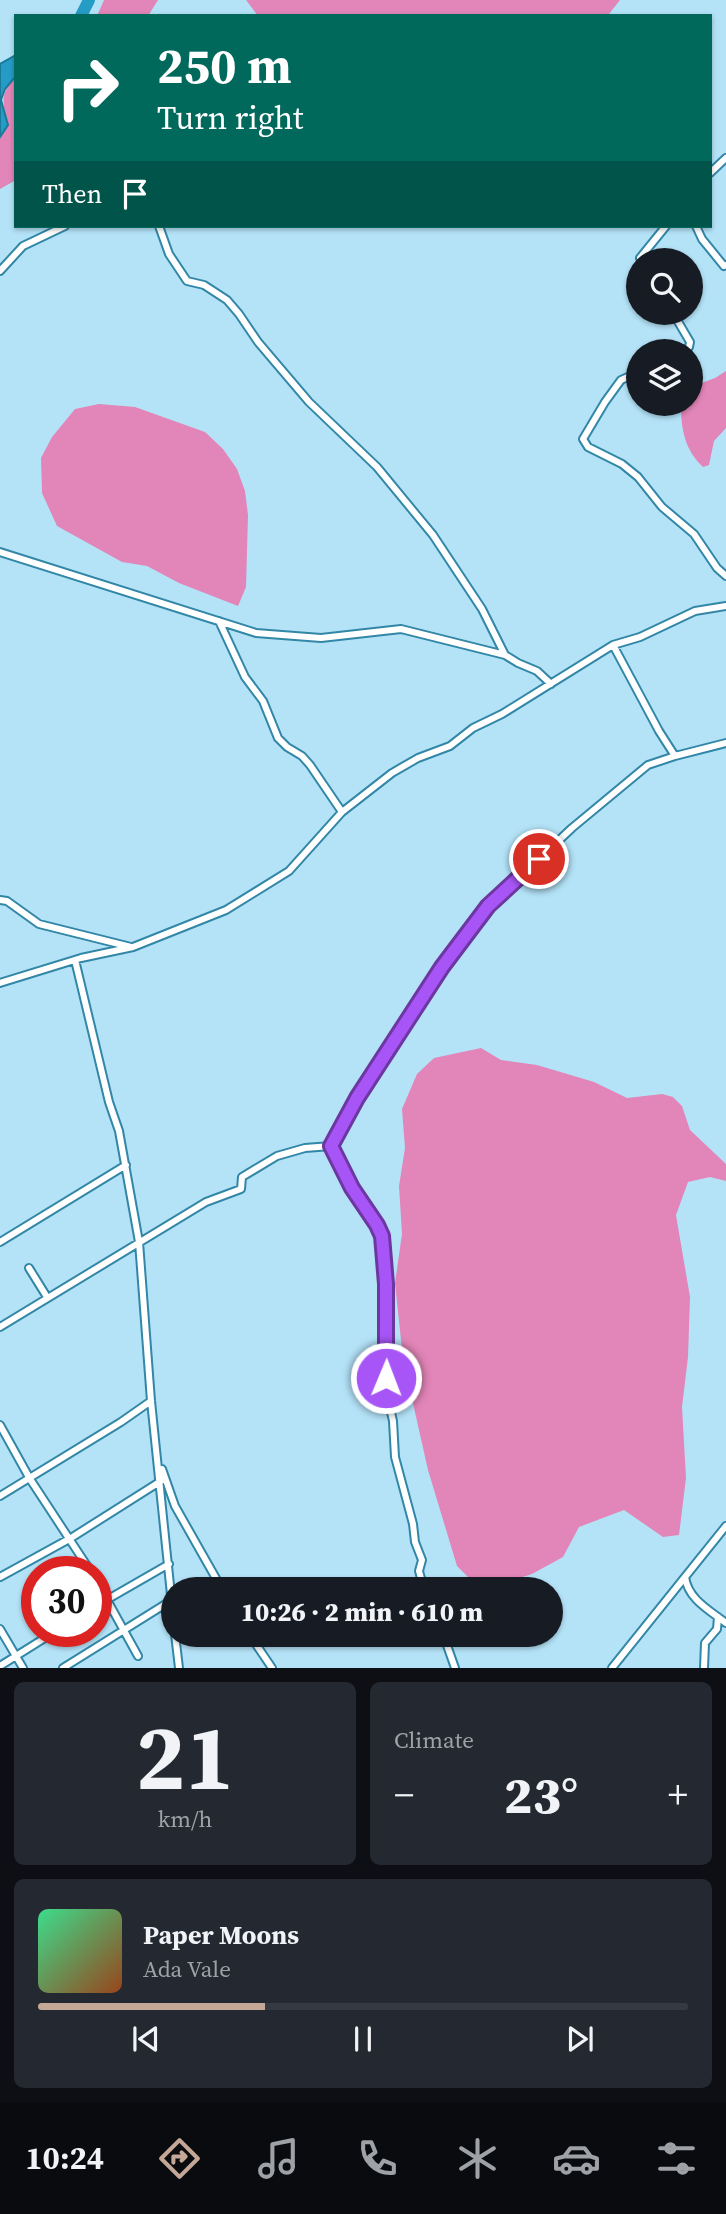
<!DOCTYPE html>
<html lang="en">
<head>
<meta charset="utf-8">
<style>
	body { margin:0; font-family:"Source Serif 4",serif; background:#242831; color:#f1f3f6; height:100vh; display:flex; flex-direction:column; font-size:26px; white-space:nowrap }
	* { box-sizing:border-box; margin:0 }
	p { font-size:23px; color:#9ea1a6 }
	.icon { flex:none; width:38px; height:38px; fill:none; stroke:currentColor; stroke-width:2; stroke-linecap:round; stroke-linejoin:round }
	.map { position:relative; height:1668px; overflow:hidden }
	.drawer { display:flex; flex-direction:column; gap:14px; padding:14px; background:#0d0f14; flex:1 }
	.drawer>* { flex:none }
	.top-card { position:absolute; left:14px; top:14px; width:698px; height:214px; border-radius:0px; box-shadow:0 2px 5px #0004; background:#00695c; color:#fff; overflow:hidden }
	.controls { position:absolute; left:626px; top:248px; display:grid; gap:14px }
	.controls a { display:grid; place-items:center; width:77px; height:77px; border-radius:50%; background:#171b24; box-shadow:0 2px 5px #0004; font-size:35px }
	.speed { position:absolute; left:21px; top:1556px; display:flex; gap:14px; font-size:35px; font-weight:700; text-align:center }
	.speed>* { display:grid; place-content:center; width:91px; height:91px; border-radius:50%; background:#171b24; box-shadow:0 2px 5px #0004; line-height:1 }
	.speed .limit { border:10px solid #d22; background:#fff; color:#111 }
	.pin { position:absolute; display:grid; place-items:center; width:60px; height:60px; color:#fff; margin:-30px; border:4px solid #fff; border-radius:50%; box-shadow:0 2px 7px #0007 }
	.me { position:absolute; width:77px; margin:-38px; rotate:1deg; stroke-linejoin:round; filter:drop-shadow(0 0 5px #0008) }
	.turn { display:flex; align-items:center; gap:24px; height:147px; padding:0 28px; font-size:32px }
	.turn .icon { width:91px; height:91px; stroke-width:2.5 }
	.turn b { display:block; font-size:49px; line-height:60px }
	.then { display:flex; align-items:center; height:66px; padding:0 28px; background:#0003; gap:14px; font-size:26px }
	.big { font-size:52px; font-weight:800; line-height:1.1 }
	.drawer .tile { flex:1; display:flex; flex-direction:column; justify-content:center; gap:10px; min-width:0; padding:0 24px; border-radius:10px; background:#242831 }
	.drawer .dial { align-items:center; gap:0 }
	.dial b { font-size:91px; line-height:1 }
	.song { display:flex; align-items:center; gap:21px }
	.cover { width:84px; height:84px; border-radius:10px; background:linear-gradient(135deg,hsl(150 70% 55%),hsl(20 70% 35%)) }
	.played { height:7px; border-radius:4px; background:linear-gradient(90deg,#c5a798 35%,#363941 35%) }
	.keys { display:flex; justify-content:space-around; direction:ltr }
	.heat { display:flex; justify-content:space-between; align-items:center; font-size:38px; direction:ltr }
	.drawer .tiles { flex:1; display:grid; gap:14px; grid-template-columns:1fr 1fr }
	.tile:last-child { grid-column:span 2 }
	.trip { position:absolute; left:161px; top:1577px; width:402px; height:70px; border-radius:35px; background:#171b24; box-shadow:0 2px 5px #0004; font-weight:800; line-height:70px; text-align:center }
	.tab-bar { display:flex; height:112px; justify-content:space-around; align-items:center; background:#090b0e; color:#9ea1a6 }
	.tab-bar .icon { width:49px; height:49px }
	.tab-bar .selected { color:#c5a798 }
	.tab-bar b { font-size:32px; color:#f1f3f6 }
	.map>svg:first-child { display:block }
	.green { fill:#e285b8 }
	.water { fill:#259cc5; stroke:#1b7a9a; stroke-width:2 }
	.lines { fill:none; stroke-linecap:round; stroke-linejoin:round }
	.river { stroke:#259cc5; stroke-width:12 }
	.minor-casing { stroke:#3287a7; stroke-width:10 }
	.minor { stroke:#fff; stroke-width:6 }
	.route-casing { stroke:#6d37a1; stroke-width:18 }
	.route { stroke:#a855f7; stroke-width:12 }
</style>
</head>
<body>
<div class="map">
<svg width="726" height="1668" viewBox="0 0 726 1668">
	<rect width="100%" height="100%" fill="#b4e3f8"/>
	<path class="green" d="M104,0H158L148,16H97Z
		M246,0H620L609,14L610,16H258Z
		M16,76V180L0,189V137L8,124C2,103 0,93 16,76Z
		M726,371V428L714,441L709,465L703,467C685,450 681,430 681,405L691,404V387L715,378Z
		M99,404L135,407L205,432L223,449L237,469L245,491L248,515L246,587L238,606L179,583L147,566L122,562L57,526L42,493L41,458L52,437L75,409Z
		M481,1048L501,1060L537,1065L594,1082L627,1098L662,1094L673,1097L682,1106L690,1130L726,1164V1181L710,1177L688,1182L676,1215L690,1297L688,1357L682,1407L686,1478L679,1535L663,1537L624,1510L579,1527L563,1557L532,1574L510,1581L474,1583L457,1566L428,1470L403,1359L395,1283L402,1234L399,1186L405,1148L402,1109L417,1074L434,1058Z"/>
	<path class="water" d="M16,55V76L5,89L1,100L8,125L0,137V64Z"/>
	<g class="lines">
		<path class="river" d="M81,16L89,0"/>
		<defs>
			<path id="minor" d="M710,173L726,158
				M159,226L169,254L187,281L204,285L227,300L239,314L258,342L309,402L377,467L433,535L482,609L505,655
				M696,226L702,239L724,266L726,265
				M642,261L640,258L666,226
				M0,271L23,246L65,226
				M673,313L690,342L689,347L680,352
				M639,372L621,380L605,402L583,439L588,447L622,464L638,477L662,507L694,534L717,568L726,576
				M0,552L256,633L321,638L401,629L505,655L518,663L537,671L551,684
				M219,621L245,677L263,701L278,738L287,747L302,756L310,765L342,812
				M613,645L659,731L675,756L726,743
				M0,900L7,901L39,924L131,947
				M75,960L109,1102L119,1131L139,1242L151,1401L173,1614
				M0,983L81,958L133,947L226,910L289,871L342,812L392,773L418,758L450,746L473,728L502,714L613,645L640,637L695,611L726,606
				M0,1242L126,1165
				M29,1268L47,1297
				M0,1327L206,1202L241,1189L242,1177L277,1156L305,1148L331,1146
				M0,1425L30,1479L91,1572
				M162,1469L175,1506L222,1589
				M0,1496L121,1422L151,1401
				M726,1526L685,1577C688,1599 709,1610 726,1623
				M0,1577L71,1538L161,1481
				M96,1580L138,1656
				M424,1589L419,1571L422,1560L415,1542L413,1524L395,1457L393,1421L387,1395L386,1284L381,1236L377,1225L352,1188L331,1146L333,1139L441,966L488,907L572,828L648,765L675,756
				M96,1606L169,1564
				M0,1629L23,1668
				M175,1634L179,1668
				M249,1634L272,1668
				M443,1634L455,1668
				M0,1666L56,1631
				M63,1668L172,1600
				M612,1668L685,1577
				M704,1668L705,1643L717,1629L718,1617"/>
		</defs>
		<use href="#minor" class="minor-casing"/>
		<use href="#minor" class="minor"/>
	</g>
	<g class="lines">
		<defs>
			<path id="route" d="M386,1378V1284L382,1236L377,1225L352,1188L331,1146L357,1098L442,967L488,906L539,859"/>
		</defs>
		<use href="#route" class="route-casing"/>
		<use href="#route" class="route"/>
	</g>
</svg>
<div class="controls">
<a><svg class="icon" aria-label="search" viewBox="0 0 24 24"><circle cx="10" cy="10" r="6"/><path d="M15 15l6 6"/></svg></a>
<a><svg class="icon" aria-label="layers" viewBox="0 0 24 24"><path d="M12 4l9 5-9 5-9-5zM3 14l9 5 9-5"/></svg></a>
</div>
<div class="speed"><div class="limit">30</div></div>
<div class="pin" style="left:539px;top:859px;background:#d93025"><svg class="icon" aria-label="arrive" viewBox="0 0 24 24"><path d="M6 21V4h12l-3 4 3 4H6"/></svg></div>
<svg class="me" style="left:386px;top:1378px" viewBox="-20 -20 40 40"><circle r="17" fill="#a855f7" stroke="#fff" stroke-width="3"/><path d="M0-11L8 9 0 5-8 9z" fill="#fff"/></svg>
<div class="trip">10:26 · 2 min · 610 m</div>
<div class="top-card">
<div class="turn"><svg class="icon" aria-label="right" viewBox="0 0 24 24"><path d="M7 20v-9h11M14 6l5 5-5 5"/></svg><div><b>250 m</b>Turn right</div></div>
<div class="then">Then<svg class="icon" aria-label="arrive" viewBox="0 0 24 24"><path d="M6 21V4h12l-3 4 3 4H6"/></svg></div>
</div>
</div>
<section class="drawer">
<div class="tiles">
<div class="tile dial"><b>21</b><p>km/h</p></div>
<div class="tile"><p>Climate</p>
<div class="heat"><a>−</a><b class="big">23°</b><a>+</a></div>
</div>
<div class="tile">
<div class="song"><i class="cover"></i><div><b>Paper Moons</b><p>Ada Vale</p></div></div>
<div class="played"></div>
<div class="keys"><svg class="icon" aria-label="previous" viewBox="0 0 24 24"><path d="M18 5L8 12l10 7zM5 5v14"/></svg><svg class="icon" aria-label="pause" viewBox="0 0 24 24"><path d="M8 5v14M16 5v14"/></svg><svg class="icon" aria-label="next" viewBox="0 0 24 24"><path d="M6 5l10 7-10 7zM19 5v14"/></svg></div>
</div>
</div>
</section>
<nav class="tab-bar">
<b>10:24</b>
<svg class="icon selected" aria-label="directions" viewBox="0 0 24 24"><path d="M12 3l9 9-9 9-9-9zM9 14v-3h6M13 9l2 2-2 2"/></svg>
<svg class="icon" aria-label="music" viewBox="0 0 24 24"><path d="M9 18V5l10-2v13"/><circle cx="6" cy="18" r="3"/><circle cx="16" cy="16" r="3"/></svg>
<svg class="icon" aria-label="phone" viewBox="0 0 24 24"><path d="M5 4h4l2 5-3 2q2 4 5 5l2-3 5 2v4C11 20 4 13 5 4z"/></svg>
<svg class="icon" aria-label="climate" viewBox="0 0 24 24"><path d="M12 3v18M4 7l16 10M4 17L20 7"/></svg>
<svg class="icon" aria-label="car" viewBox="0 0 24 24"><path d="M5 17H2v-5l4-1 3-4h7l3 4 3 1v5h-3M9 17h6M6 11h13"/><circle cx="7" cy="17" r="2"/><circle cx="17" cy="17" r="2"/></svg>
<svg class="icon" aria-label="filters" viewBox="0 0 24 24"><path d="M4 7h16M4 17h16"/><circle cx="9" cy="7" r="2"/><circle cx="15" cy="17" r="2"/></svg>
</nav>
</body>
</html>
